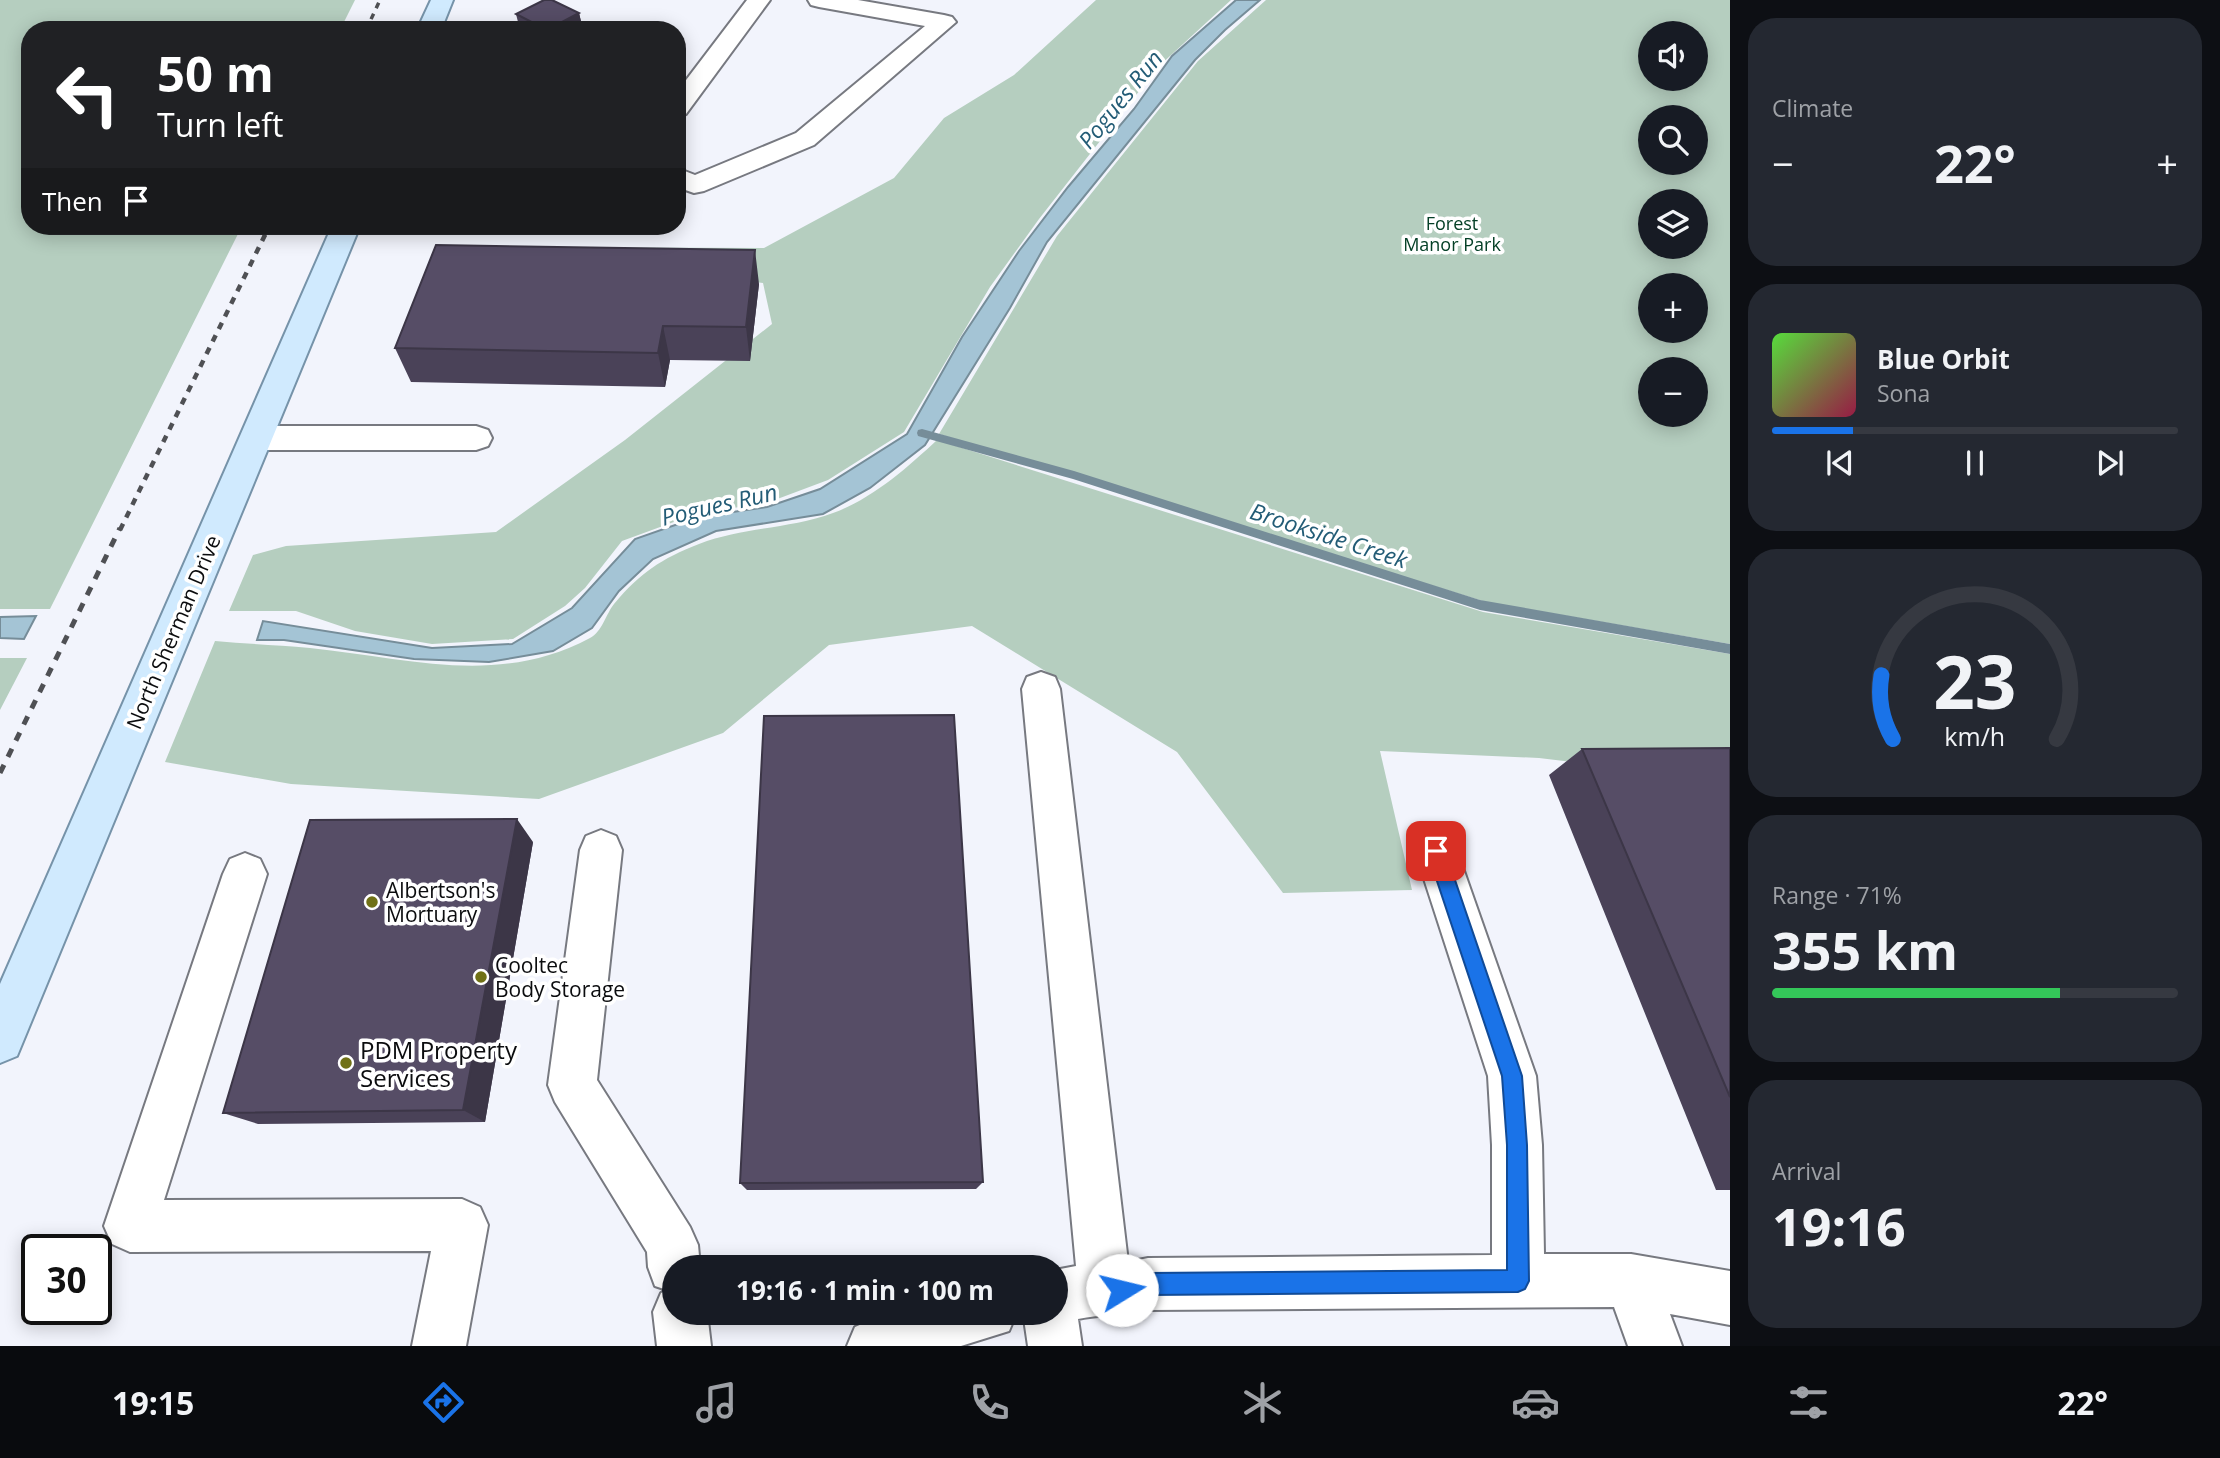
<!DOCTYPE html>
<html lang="en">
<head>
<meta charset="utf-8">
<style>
	body { margin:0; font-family:"Open Sans",sans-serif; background:#242831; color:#f1f3f6; height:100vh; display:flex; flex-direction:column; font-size:26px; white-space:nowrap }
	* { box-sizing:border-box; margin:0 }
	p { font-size:23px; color:#9ea1a6 }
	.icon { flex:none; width:38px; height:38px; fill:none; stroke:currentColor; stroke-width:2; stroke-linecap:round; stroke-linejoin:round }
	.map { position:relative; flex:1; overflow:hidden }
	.drawer { display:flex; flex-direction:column; gap:18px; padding:18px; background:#0d0f14; width:490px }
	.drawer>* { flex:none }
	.hud { position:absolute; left:21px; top:21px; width:665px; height:214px; border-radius:28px; box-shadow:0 4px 18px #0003; background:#202124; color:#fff; overflow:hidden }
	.buttons { position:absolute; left:1638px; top:21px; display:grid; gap:14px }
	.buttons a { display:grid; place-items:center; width:70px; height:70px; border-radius:50%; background:#171b24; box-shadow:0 4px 18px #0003; font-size:35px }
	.speed { position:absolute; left:21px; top:1234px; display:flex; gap:14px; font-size:35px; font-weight:700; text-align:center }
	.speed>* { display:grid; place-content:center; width:91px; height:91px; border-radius:50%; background:#171b24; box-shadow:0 4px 18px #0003; line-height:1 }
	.speed .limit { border:4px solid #111; border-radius:10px; background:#fff; color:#111 }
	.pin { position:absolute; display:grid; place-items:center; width:60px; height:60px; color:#fff; margin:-30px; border-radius:14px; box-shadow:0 4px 10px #0006 }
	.me { position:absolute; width:77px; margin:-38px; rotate:81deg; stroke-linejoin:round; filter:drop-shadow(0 0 5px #0008) }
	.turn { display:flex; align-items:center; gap:24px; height:147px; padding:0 21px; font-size:32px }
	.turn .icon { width:91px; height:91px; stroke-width:2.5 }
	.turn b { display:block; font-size:49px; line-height:60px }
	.then { display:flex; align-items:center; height:66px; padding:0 21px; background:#0003; gap:14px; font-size:26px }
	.big { font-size:52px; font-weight:700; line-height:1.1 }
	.drawer .widget { flex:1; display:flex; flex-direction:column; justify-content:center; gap:10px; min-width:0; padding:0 24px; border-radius:28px; background:#242831 }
	.drawer .dial { align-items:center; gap:0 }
	.dial svg { height:182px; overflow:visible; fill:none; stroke:#363941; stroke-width:7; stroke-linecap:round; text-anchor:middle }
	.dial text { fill:#f1f3f6; stroke:none }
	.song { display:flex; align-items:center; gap:21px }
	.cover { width:84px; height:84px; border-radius:10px; background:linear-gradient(135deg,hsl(110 70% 55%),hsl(340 70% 35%)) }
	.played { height:7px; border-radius:4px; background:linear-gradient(90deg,#1a73e8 20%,#363941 20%) }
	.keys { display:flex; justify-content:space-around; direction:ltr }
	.heat { display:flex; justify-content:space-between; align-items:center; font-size:38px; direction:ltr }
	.charge { height:10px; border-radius:5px; background:linear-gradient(90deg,#34c759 71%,#363941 0) }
	.trip { position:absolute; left:662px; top:1255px; width:406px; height:70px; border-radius:35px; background:#171b24; box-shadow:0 4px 18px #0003; font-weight:700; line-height:70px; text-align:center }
	.tabs { display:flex; height:112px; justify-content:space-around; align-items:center; background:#090b0e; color:#9ea1a6 }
	.tabs .icon { width:49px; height:49px }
	.tabs .active { color:#1a73e8 }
	.tabs b { font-size:32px; color:#f1f3f6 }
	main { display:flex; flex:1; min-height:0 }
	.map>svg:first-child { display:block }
	.green { fill:#b5cebf; fill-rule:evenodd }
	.water { fill:#a4c4d5; stroke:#768d99; stroke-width:2 }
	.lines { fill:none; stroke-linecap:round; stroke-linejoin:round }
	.stream { fill:#768d99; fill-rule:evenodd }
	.minor-casing { stroke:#777980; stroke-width:4 }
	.major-casing { stroke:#7693a9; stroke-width:4 }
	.minor { fill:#fff; fill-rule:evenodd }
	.major { fill:#d0eafe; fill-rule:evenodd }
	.rail-far2 { stroke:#4f5054; stroke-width:3.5; stroke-dasharray:6 6; stroke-linecap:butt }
	.rail-far1 { stroke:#4f5054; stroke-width:4.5; stroke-dasharray:7 7; stroke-linecap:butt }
	.rail { stroke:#4f5054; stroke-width:5; stroke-dasharray:9 9; stroke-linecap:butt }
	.wall { fill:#4a4258 }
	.shaded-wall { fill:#3c3647 }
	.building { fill:#564d66; stroke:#3c3647; stroke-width:2 }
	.route { fill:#1a73e8; stroke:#114b97; stroke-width:2 }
	.poi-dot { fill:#707116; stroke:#fff; stroke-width:2.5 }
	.labels { text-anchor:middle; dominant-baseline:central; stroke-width:7; stroke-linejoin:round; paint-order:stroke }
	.far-park-label { font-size:18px; fill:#054027; stroke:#fff }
	.street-label { font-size:21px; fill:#0b0c0e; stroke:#fff }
	.poi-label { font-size:21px; fill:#0b0c0e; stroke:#fff; text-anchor:start }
	.water-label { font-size:23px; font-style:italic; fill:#235c76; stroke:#fff }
	.near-poi-label { font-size:24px; fill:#0b0c0e; stroke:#fff; text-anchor:start }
</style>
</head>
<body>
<main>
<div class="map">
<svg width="1730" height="1346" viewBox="0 0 1730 1346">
	<rect width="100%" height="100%" fill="#f2f4fc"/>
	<path class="green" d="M0,0H355L340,30H30V226H242L50,609H0Z
		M1096,0H1231L1158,67L1039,219L990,287L904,432L828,480L764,504L701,512L622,541L585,588L565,606L513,639L432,644L355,631L296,611H229L253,555L286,546L496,532L625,440L772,324L763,283L473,247L764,248L894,178L944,118L1014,75Z
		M1266,0H1730V644L1486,602L939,434L1057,236L1198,61ZM1696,33V79H1650V33ZM1650,117H1696V163H1650ZM1696,201V247H1650V201ZM1650,285H1696V331H1650ZM1696,369V415H1650V369Z
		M937,440L1483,612L1730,654V781L1539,758L1380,751L1412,890L1283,893L1177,752L972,626L829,645L723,733L539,799L291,784L165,762L215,641C247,644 278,645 310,648C408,658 498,687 590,638C602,632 606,614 614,604C641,572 661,559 699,544C743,527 790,529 833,513C872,499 907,468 937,440Z
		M0,658H27L0,710Z"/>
	<path class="water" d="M1236,0H1260L1225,30L1195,60L1047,242L1010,308L925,445L870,488L823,514L716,531L653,559L619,591L592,628L553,651L489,662L414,659L284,640H257L263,621L432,648L512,644L572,608L635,539L698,517L767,507L820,489L907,434L962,337L1019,251L1068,187L1134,109L1172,56Z
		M36,616L24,639L0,638V617Z"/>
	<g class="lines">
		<path class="stream" d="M922,429L1074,471L1480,600L1730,644V654L1480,610L1073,479L918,436L917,433L918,430Z"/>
		<defs>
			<path id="minor" d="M747,0H770L686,114L677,117V92Z
				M808,0H858L944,15L952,17L956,22L814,145L704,191L694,193L677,187V168L695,175L796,133L925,26L819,7L811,5Z
				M256,426H476L488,430L492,438L488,446L476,450H256L244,446L240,438L244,430Z
				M1041,672L1055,677L1060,689L1128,1262L1148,1258L1492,1255V1145L1488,1076L1415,851L1421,837L1436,831L1451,837L1457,851L1536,1076L1542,1145L1544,1254H1631L1730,1271V1325L1670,1314L1682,1346H1628L1614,1307L1148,1310C1124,1316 1101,1314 1078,1319L1082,1346H1028L1023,1312H1055V1270L1076,1266L1022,689L1027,677Z
				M601,830L616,836L622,850L597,1080L690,1227L698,1245L700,1267H674V1312H707L711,1346H657L653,1312L661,1293L667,1290L655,1286L648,1267L647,1252L555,1102L548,1085L580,850L586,836Z
				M245,853L260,859L267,874L164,1200L462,1199L480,1207L488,1225L466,1346H412L431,1251L130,1252L112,1244L104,1226L223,874L230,859Z
				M890,1312H1017L1009,1331L961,1346H847L855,1327Z"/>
			<path id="major" d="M431,0H453L441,30H417Z
				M332,226H360L17,1056L0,1063V984Z"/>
		</defs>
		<use href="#minor" class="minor-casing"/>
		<use href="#major" class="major-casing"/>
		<use href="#minor" class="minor"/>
		<use href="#major" class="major"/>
		<path class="rail-far2" d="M366,30L380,0
			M264,237L269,226"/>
		<path class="rail-far1" d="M120,530L265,235"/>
		<path class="rail" d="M0,773L120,528"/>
	</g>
	<path class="wall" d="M579,13L583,30H520L516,14Z
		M759,284L750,361L670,360L665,387L411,382L395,348Z
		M1730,748V1190H1716L1549,775L1582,749Z
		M533,842L485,1122L258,1124L223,1113Z
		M983,1182L976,1189L747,1190L740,1183Z"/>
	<path class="shaded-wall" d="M579,13L583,30H547Z
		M755,250L759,284L750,361L746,327Z
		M663,326L670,360L665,387L658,353Z
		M517,819L533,842L485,1122L463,1110Z"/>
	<path class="building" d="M544,0H552L579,13L547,30L516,14Z
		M436,245L755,250L746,327L663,326L658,353L395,348Z
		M954,715L983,1182L740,1183L764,716Z
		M1730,748V1097L1582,749Z
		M517,819L463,1110L223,1113L310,820Z"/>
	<path class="route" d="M1436,843L1442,845L1445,851L1522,1076L1527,1145L1529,1281L1525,1289L1518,1292L1148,1295L1122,1301L1114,1298L1111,1290L1114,1282L1148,1273L1507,1270V1145L1502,1076L1427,851L1430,845Z"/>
	<g class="poi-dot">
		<circle cx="372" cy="902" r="7"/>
		<circle cx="481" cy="977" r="7"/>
		<circle cx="346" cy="1063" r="7"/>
	</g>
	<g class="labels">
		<g class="far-park-label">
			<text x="1452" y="223">Forest<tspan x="1452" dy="21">Manor Park</tspan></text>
		</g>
		<g class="street-label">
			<text transform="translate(173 632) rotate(-67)">North Sherman Drive</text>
		</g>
		<g class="poi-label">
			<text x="386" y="890">Albertson's<tspan x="386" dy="24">Mortuary</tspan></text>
			<text x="495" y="965">Cooltec<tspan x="495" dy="24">Body Storage</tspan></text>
		</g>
		<g class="water-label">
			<text transform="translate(1120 99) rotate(-51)">Pogues Run</text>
			<text transform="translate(719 504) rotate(-13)">Pogues Run</text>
			<text transform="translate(1329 535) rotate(18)">Brookside Creek</text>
		</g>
		<g class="near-poi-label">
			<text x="360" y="1049">PDM Property<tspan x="360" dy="28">Services</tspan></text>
		</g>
	</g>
</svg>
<div class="buttons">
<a><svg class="icon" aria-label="sound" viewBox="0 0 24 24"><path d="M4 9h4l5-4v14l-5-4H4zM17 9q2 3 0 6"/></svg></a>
<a><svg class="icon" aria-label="search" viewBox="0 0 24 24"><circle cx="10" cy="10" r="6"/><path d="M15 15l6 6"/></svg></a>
<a><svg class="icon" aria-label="layers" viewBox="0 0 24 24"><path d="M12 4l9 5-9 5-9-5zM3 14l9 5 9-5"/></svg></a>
<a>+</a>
<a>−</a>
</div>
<div class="speed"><div class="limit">30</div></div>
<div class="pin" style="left:1436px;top:851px;background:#d93025"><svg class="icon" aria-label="arrive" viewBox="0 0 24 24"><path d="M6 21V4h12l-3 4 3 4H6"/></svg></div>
<svg class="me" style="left:1122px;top:1290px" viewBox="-20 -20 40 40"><circle r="19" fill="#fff"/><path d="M0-13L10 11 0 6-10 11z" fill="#1a73e8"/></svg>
<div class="trip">19:16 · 1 min · 100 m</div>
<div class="hud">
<div class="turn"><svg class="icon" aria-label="left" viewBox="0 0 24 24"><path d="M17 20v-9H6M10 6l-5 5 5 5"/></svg><div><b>50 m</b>Turn left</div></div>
<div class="then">Then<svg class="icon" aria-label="arrive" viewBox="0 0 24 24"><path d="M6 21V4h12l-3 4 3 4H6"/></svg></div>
</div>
</div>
<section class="drawer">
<div class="widget"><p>Climate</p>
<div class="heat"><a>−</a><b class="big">22°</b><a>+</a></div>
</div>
<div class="widget">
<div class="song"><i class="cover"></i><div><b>Blue Orbit</b><p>Sona</p></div></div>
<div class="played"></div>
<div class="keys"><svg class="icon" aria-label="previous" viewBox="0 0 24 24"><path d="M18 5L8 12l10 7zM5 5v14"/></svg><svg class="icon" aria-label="pause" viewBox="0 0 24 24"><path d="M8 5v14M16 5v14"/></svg><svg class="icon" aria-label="next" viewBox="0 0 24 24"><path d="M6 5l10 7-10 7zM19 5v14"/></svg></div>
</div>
<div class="widget dial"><svg viewBox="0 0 100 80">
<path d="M14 69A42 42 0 1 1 86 69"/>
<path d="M14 69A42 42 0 0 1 9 41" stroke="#1a73e8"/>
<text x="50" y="56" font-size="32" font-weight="700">23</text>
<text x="50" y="72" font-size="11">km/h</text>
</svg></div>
<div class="widget"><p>Range · 71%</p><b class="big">355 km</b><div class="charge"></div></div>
<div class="widget"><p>Arrival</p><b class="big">19:16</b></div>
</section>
</main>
<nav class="tabs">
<b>19:15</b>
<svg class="icon active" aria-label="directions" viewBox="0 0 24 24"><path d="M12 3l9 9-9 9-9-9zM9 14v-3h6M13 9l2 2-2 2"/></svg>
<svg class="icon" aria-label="music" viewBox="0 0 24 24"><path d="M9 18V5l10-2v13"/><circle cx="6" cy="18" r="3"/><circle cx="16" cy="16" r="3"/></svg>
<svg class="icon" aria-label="phone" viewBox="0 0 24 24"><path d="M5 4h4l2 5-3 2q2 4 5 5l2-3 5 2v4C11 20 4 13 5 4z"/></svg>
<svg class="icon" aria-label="climate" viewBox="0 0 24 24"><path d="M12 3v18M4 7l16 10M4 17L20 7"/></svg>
<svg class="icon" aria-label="car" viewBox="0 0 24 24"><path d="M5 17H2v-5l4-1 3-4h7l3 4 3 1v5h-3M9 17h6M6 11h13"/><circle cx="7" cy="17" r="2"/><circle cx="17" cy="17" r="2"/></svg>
<svg class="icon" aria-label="filters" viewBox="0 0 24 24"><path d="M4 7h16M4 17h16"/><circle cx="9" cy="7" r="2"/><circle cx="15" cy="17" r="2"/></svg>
<b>22°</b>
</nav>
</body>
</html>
